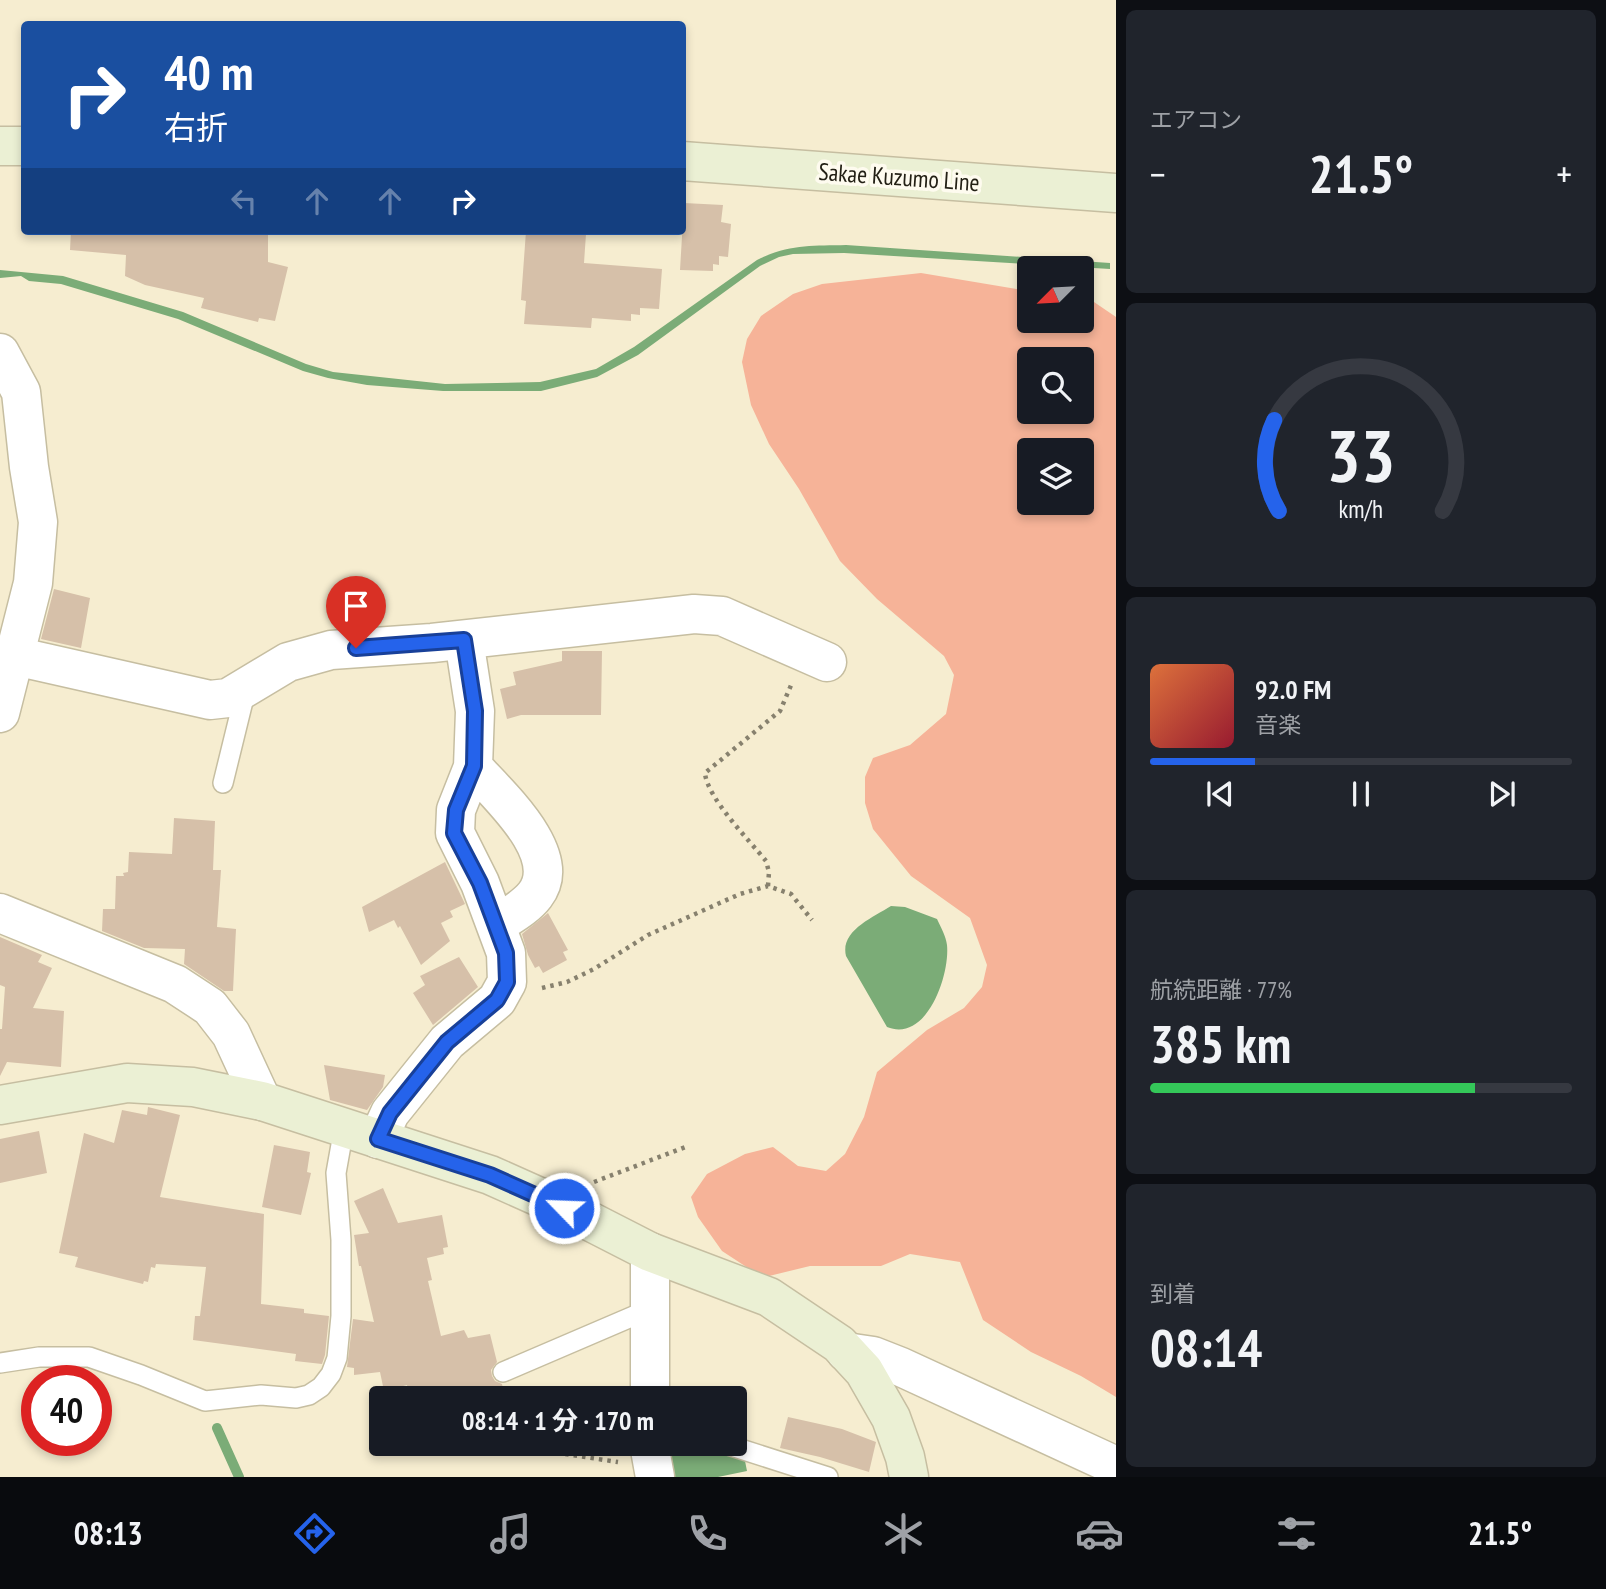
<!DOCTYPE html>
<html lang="ja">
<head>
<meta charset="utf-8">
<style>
	body { margin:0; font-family:"PT Sans Narrow","Noto Sans JP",sans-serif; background:#20242c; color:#f1f3f6; height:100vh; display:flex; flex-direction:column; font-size:26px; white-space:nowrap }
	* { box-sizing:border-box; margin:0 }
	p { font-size:23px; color:#9ea1a6 }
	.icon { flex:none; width:38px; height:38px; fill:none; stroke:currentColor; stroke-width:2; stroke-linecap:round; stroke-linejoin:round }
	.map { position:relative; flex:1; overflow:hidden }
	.panel { display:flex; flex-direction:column; gap:10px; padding:10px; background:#0d0f14; width:490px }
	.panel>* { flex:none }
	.banner { position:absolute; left:21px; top:21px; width:665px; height:214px; border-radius:7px; box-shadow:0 4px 10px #0003; background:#1a4fa0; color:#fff; overflow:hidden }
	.needle { width:46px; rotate:246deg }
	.controls { position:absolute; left:1017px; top:256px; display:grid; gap:14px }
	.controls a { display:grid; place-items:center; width:77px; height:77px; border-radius:7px; background:#171b24; box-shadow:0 4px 10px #0003; font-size:35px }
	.speed { position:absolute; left:21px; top:1365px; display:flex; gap:14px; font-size:35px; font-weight:700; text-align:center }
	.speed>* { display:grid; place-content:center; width:91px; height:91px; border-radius:50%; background:#171b24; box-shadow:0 4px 10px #0003; line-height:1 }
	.speed .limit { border:10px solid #d22; background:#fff; color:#111 }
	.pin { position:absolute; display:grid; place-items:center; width:60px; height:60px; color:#fff; margin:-72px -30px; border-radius:50% 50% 50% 0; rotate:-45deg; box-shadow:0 0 7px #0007 }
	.pin .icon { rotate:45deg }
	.me { position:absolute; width:77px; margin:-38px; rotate:294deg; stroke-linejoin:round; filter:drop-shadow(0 0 5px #0008) }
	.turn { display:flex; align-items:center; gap:24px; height:147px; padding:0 28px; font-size:32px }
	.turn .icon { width:91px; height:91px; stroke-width:2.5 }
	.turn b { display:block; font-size:49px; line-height:60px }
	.lanes { display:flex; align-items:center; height:66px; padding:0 28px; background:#0003; justify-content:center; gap:35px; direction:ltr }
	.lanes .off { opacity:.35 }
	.big { font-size:52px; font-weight:700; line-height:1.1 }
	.panel .widget { flex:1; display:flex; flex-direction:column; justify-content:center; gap:10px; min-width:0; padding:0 24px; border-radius:10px; background:#20242c }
	.panel .dial { align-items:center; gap:0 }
	.dial svg { height:182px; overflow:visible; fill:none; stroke:#363941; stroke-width:7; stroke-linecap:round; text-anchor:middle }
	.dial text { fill:#f1f3f6; stroke:none }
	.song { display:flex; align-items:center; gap:21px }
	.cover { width:84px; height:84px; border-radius:10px; background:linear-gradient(135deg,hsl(20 70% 55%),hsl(350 70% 35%)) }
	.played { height:7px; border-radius:4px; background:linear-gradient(90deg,#2563eb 25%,#363941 25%) }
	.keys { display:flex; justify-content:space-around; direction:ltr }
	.heat { display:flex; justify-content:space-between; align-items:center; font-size:38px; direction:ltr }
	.charge { height:10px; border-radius:5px; background:linear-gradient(90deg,#34c759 77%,#363941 0) }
	.trip { position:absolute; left:369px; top:1386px; width:378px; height:70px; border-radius:7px; background:#171b24; box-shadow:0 4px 10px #0003; font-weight:700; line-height:70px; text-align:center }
	.dock { display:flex; height:112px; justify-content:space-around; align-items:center; background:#090b0e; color:#9ea1a6 }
	.dock .icon { width:49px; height:49px }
	.dock .active { color:#2563eb }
	.dock b { font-size:32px; color:#f1f3f6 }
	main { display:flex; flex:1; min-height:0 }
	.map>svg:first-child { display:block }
	.green { fill:#f6b398; fill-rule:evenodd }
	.water { fill:#7bac77 }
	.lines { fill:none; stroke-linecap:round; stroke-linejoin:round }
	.stream { stroke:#7bac77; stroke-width:10 }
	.building { fill:#d6c0a9 }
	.lane-casing { stroke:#c6bea1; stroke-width:22 }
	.street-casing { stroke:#c6bea1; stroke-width:41 }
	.secondary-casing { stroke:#c6bea1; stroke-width:41 }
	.path { stroke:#87816e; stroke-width:4.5; stroke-dasharray:3.5 5; stroke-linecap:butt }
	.lane { stroke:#fff; stroke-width:19 }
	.street { stroke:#fff; stroke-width:38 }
	.secondary { stroke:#ebf0d4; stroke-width:38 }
	.route-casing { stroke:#184099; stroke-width:18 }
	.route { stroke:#2563eb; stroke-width:12 }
	.labels { text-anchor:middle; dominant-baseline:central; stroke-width:7; stroke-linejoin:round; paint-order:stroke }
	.street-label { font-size:24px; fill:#232015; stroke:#fefbef }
</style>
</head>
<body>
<main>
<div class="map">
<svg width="1116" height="1477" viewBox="0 0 1116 1477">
	<rect width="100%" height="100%" fill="#f6edd0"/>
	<path class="green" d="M921,273L1029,291V320H1082V299L1094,302L1116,317V1397L1081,1376L1031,1352L983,1320L960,1262L910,1254L881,1266H810L769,1276L748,1268L722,1251L698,1217L691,1197L707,1174L745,1154L773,1147L798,1166L826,1171L845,1154L864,1117L877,1072L927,1030L964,1008L982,987L987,965L970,918L911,876L873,829L865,803V777L873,758L910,745L946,714L954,675L944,656L877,599L840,561L799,489L769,444L751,405L742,362L747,339L761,316L793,294L822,284ZM1029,359H1082V411H1029ZM1029,450H1082V502H1029Z"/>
	<path class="water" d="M846,245L1110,263V269L844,253L793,254L779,257L760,266L638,355L597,377L541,391H443L367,385L328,378L303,371L178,319L61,284L29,281L21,276L0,278V270L63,276L183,312L306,364L333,372L445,384L540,382L596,369L634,347L757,260C788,244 812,246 846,245Z
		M891,906L905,907L937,919C941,928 946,936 947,945C950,975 927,1043 887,1027L846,956C840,931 872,918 891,906Z
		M670,1444H702L744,1456L747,1471L718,1477H672Z"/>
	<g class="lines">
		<path class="stream" d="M217,1428L239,1477"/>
	</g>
	<path class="building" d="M684,203L723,205L721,222L731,224L728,257L719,256V265L713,264V271L680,270Z
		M71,231H268V262L288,267L275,321L259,318L258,322L201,308L204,298L145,285L125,276L126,255L70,250Z
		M526,231L586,234L584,263L662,269L659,309L640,308V315L631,314V321L592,318L591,328L524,324L526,301L521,300Z
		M54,589L90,598L81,648L41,639Z
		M562,651H602L601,715H521L507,719L500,689L516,685L513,672L562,661Z
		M174,818L215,821L213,870H221L217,927L236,929L233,991H224L184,964L185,949L144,948L102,931L103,909H115L116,876H124L123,873L128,872L129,852L172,854Z
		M445,862L465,904L450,911L453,917L441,923L450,941L421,965L400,926L398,928L394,920L369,932L362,907Z
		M548,913L568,950L563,952L567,960L543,973L539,966L535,968L528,955L522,934Z
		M0,937L42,955L38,962L52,968L33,1008L64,1011L61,1067L7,1062L0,1076V1029H2L5,987L0,985Z
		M459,957L478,987L433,1025L413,993L425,985L420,976Z
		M324,1065L385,1075L383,1087L367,1110L330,1100Z
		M148,1107L180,1115L160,1197L264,1214L261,1304L304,1309V1313L329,1316L325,1355L322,1364L295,1361L296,1354L193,1340L195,1316H200L206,1267L156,1264L155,1268L151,1267L148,1282L144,1281L143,1284L75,1267L78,1257L59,1253L84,1133L114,1143L122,1110L147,1115Z
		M39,1131L47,1173L0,1183V1139Z
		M274,1145L310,1152L307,1172L311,1173L301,1215L262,1207Z
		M383,1188L398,1223L442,1215L448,1247L443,1248L444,1254L427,1258L432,1280L428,1281L441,1336L464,1330L468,1338L490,1334L497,1362L491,1370L492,1376L495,1381L502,1384L505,1398H410L407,1385L384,1391L380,1372L354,1375V1368L347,1367L353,1319L374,1322L361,1266H359L354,1235L369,1233L354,1201Z
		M788,1417L842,1429L876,1442L869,1472L820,1457L780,1448Z"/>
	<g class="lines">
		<defs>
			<path id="lane" d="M223,783L246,689
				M0,1363L39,1357H89L141,1375L205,1401L261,1395L296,1398L309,1395L321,1387L331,1374L337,1358L341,1316V1240L336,1173L344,1128
				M503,1372L650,1309
				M725,1444L828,1477"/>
			<path id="street" d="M0,353L21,392L29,467L38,522L33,583L0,713
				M15,656L210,700L228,698L288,662L331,650L432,643L694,614L722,616L827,662
				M473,767C498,795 566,855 535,895C525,908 509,916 496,925
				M0,913L175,984L210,1007L231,1034L262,1101
				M378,1139L390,1113L447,1042L497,1000L507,982L506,953L480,883L455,833L456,810L473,767L475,711L464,640
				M846,1352L873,1356L901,1367L1116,1466
				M650,1398V1252
				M649,1444L655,1477"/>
			<path id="secondary" d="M0,146H24
				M682,161L1116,193
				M0,1105L127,1083L193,1087L262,1101L490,1175L564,1208L650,1252L769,1297L839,1344L864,1371L891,1418L905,1457L909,1477"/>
		</defs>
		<use href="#lane" class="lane-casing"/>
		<use href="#street" class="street-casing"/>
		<use href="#secondary" class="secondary-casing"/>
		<path class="path" d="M768,886L769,872L766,861C750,841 707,798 705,773L780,711L792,683
			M542,988L567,982L594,969L648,935L740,894L768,886L791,894L812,920
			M594,1182L688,1146
			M498,1444L618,1462"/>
		<use href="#lane" class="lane"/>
		<use href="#street" class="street"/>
		<use href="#secondary" class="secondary"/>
	</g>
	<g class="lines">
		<defs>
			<path id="route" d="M356,648L464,640L475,711L474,766L456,810L454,833L480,883L506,953L507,982L497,1000L447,1042L390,1113L378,1139L490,1175L564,1208"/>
		</defs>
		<use href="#route" class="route-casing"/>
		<use href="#route" class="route"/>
	</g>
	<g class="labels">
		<g class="street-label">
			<text transform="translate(899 177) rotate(4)">Sakae Kuzumo Line</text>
		</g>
	</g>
</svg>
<div class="controls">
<a><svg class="needle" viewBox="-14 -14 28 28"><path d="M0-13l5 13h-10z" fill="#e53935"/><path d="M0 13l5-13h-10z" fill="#9ea1a6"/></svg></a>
<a><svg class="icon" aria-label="search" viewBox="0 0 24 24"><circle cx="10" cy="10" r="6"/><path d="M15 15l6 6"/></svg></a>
<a><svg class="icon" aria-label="layers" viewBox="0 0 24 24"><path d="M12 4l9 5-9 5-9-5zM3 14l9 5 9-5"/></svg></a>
</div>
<div class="speed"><div class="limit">40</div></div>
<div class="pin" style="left:356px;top:648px;background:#d93025"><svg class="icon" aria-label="arrive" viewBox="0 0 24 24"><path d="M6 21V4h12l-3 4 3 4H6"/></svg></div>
<svg class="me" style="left:564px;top:1208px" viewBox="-20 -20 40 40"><circle r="17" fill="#2563eb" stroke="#fff" stroke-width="3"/><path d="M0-11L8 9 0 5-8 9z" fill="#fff"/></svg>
<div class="trip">08:14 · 1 分 · 170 m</div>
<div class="banner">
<div class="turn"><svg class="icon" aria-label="right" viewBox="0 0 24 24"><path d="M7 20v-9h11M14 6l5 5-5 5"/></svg><div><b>40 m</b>右折</div></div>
<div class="lanes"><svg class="icon off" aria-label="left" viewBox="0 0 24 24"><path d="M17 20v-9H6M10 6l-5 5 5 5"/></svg><svg class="icon off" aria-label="ahead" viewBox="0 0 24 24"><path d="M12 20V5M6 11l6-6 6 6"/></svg><svg class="icon off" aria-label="ahead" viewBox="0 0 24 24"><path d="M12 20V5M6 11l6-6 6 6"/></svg><svg class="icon" aria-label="right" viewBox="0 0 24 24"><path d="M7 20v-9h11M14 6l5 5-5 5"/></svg></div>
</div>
</div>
<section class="panel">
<div class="widget"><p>エアコン</p>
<div class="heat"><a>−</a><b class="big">21.5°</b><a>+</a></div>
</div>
<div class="widget dial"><svg viewBox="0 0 100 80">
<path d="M14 69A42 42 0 1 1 86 69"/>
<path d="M14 69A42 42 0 0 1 12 29" stroke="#2563eb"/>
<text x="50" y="56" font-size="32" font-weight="700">33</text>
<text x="50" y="72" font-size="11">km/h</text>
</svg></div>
<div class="widget">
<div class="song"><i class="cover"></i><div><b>92.0 FM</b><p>音楽</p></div></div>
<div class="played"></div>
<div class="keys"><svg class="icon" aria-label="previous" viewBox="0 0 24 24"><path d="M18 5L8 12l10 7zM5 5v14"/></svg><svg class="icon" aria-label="pause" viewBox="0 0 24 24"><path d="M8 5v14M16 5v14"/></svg><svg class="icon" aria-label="next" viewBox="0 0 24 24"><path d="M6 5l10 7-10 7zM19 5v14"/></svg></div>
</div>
<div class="widget"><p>航続距離 · 77%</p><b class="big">385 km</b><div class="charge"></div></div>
<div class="widget"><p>到着</p><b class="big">08:14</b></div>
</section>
</main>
<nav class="dock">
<b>08:13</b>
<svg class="icon active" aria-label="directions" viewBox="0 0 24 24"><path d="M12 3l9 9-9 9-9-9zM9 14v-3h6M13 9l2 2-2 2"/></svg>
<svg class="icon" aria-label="music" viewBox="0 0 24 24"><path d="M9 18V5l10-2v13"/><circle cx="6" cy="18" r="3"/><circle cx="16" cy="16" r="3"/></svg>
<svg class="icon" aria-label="phone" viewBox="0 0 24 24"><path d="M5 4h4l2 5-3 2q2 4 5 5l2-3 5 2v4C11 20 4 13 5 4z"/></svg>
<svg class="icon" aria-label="climate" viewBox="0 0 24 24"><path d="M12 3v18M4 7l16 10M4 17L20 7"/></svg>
<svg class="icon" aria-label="car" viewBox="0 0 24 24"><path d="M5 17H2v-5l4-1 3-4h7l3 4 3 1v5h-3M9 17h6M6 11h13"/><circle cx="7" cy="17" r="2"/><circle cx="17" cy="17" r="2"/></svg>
<svg class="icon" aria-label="filters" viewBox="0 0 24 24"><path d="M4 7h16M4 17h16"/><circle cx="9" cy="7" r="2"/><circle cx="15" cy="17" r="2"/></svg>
<b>21.5°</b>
</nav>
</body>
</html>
